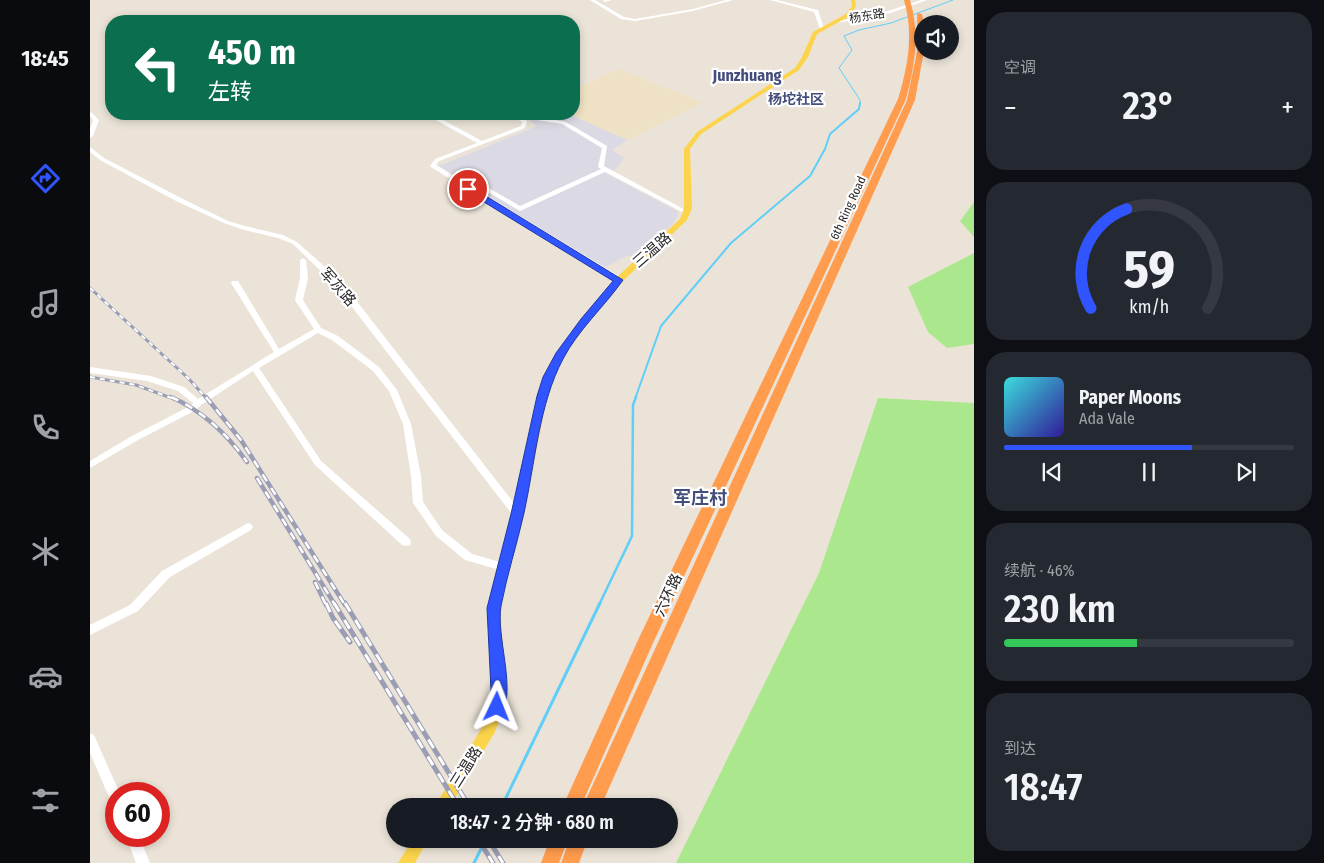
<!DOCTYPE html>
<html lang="zh">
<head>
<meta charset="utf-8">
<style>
	body { margin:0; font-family:"Fira Sans Condensed","Noto Sans SC",sans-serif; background:#242831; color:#f1f3f6; height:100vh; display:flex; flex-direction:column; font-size:19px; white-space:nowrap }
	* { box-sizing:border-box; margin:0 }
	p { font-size:16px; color:#9ea1a6 }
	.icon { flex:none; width:28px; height:28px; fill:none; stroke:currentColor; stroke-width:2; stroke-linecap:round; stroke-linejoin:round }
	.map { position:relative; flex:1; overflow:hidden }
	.details { display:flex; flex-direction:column; gap:12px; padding:12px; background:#0d0f14; width:350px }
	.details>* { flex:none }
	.top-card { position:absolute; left:15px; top:15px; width:475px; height:105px; border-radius:20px; box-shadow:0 2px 8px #0003; background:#0b6e4f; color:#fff; overflow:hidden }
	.controls { position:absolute; left:824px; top:15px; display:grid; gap:10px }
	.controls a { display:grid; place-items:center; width:45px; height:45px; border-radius:50%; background:#171b24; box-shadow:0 2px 8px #0003; font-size:25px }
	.speed { position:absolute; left:15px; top:782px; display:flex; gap:10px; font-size:25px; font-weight:700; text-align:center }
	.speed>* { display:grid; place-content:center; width:65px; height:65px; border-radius:50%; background:#171b24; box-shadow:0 2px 8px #0003; line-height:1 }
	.speed .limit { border:8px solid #d22; background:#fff; color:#111 }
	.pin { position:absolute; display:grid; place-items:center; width:42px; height:42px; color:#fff; margin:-21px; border:2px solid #fff; border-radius:50%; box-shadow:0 1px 5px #0007 }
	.me { position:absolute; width:55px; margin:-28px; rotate:2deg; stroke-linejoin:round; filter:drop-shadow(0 0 4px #0008) }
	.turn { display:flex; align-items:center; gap:18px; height:105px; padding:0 20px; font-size:22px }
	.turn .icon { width:65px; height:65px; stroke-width:2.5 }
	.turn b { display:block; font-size:35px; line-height:42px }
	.big { font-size:38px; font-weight:600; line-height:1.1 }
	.details .card { flex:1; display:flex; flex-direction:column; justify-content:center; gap:8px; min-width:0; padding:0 18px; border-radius:20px; background:#242831 }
	.details .dial { align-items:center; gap:0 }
	.dial svg { height:130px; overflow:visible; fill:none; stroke:#363941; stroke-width:7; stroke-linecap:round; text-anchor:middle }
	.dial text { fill:#f1f3f6; stroke:none }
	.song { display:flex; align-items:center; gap:15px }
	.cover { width:60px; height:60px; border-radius:8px; background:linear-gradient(135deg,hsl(180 70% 55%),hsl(250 70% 35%)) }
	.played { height:5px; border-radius:2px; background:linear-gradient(90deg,#3055ff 65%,#363941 65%) }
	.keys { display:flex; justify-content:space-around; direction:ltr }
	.heat { display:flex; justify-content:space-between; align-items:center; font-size:28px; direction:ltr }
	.charge { height:8px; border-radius:4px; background:linear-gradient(90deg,#34c759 46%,#363941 0) }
	.trip { position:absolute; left:296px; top:798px; width:292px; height:50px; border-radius:25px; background:#171b24; box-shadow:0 2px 8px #0003; font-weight:600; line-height:50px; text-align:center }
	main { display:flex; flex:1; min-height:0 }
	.menu { display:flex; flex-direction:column; width:90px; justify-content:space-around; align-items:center; background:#090b0e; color:#9ea1a6 }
	.menu .icon { width:35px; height:35px }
	.menu .on { color:#3055ff }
	.menu b { font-size:22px; color:#f1f3f6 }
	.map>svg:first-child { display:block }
	.industrial { fill:#dbd9e3 }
	.education { fill:#efe2c4 }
	.green { fill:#abe88d }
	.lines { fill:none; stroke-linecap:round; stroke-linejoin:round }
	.stream-far3 { stroke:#5fcef8; stroke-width:1 }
	.stream-far2 { stroke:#5fcef8; stroke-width:2 }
	.stream-far1 { stroke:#5fcef8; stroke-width:2.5 }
	.stream { stroke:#5fcef8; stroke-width:3 }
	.minor { fill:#fff; fill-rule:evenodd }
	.major { fill:#fcd44b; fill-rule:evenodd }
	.highway { fill:#ff9c4e; fill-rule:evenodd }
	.rail-far2-casing { stroke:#9a9db4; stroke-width:3 }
	.rail-far1-casing { stroke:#9a9db4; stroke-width:4.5 }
	.rail-casing { stroke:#9a9db4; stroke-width:5 }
	.rail-far2 { stroke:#fff; stroke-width:2; stroke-dasharray:5; stroke-linecap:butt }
	.rail-far1 { stroke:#fff; stroke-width:2.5; stroke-dasharray:8; stroke-linecap:butt }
	.rail { stroke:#fff; stroke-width:3; stroke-dasharray:10; stroke-linecap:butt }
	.route { fill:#3055ff; stroke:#1f37a6 }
	.labels { text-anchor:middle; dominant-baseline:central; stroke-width:4.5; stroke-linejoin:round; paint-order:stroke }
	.far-street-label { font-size:12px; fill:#272727; stroke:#fff }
	.far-neighbourhood-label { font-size:14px; font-weight:bold; fill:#444e7b; stroke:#fff }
	.street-label { font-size:15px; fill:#272727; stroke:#fff }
	.far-district-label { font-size:16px; font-weight:bold; fill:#444e7b; stroke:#fff }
	.quarter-label { font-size:18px; font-weight:bold; fill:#444e7b; stroke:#fff }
</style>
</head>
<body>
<main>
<nav class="menu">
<b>18:45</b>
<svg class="icon on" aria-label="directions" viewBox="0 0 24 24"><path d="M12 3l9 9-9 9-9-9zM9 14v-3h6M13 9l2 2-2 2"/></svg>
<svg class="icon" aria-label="music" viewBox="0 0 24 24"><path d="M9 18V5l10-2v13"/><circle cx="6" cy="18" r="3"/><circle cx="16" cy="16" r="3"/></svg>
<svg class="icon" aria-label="phone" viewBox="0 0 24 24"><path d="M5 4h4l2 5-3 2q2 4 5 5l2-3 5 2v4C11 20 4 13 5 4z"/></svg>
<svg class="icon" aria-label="climate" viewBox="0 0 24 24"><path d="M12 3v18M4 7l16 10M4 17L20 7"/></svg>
<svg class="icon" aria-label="car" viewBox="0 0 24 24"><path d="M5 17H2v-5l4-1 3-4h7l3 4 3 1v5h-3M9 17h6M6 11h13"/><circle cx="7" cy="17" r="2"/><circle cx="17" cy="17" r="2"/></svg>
<svg class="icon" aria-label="filters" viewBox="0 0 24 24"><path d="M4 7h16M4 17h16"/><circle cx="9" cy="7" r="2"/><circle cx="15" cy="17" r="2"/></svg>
</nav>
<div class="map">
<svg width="884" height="863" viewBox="0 0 884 863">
	<rect width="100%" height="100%" fill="#ebe3d7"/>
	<path class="industrial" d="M432,114H479L538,140L522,150L534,158L525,170L517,174L589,212L584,223L546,258L538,255L514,268L349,166L447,126Z"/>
	<path class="education" d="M529,69L571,86L613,102L538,140L479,114H484V89Z"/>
	<path class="green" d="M884,202V237L870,221Z
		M884,253V344L857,348L838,332L818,287Z
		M788,398L884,403V863H586L729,573Z"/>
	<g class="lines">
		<path class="stream-far3" d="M770,104V100L749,68L762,50L754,36L769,30L801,23L863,0"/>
		<path class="stream-far2" d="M545,399L571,326L641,243L720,176L735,149L740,134L769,109L770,103"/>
		<path class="stream-far1" d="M509,605L542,536L543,405L546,397"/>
		<path class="stream" d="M412,806L510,603
			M384,863L396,839"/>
		<path class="minor" d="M500,0H505L534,17L545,19L603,9L636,0H643L603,11L545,21L531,19Z
			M514,0H522L515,2L513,1Z
			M680,0H687L728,10L734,29L732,30L730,29L724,12Z
			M831,0H837L801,13L746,23L744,22L798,11Z
			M0,111L9,120L3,136L0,138V129L3,120L0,116Z
			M335,114H342L392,141L431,126L432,122L422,114H428L437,121L435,128L349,161L346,165L532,278V282H526L341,167L340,166L345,159L387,143Z
			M449,117L476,122L517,146L514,166L599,212L596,214L594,213L515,172L430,211L364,172L369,171L430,206L511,169L508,167L512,148L472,124L447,120L446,119Z
			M0,147L14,158L91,198L138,221L155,226L193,235L207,242L251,281L431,512L433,515L431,518L428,519L425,518L245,285L203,244L188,238L151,229L134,223L86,201L10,160L0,152Z
			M213,258L216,260L218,278L213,300L231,328L248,336L289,367L307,390L321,424L331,476L333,502L352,530L382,554L417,564L418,567L417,570L413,571L375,560L346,536L323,503L321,476L313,424L299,391L283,371L242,340L228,333L169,368L231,461L320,539L321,542L320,545L316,546L312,545L225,465L163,371L111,405L106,410L48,440L0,468V461L42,436L100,406L103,403L88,391L57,381L0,373V367L61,376L94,387L108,399L184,352L141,283L142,281H148L189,349L224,329L205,300L210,278V260Z
			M158,523L161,524L163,527L161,530L80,577L48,611L0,635V625L40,605L72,571Z
			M0,733L4,735L30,794H26V806L22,804L0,753Z
			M36,836H49L60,863H46Z"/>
		<path class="major" d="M761,0H765L766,6L760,16L727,34L718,57L709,70L611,134L600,149L602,208L597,220L533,281L497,324L474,356L464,377L457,396L432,523L419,567L410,608L416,690L414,707L405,732L360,806H345L394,724L400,707L402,690L398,608L407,567L420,523L447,396L454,377L467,353L491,320L527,277L590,219L594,208V149L607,132L705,68L712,57L723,32L756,14L762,6Z
			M323,839H338L325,863H308Z"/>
		<path class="highway" d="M814,0H820C830,34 825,65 816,99L563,643L491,806H473L549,638L808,99C818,66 824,34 814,0Z
			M827,13L832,14L834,24L832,51H834L825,100L511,806H493L817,100L828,47Z
			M460,839H478L469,863H451Z
			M480,839H498L489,863H471Z"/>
		<defs>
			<path id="rail-far2" d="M0,288L99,379L117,399
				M0,377L46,385L84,399"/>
			<path id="rail-far1" d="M81,397C113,411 137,434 157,462
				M116,397L151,440L255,605
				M167,478L245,605
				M225,582L236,605"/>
			<path id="rail" d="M236,603L243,618L260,642
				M244,603L368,806
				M255,603L379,806
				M388,839L403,863
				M398,839L413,863"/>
		</defs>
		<use href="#rail-far2" class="rail-far2-casing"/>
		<use href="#rail-far1" class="rail-far1-casing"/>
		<use href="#rail" class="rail-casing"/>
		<use href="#rail-far2" class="rail-far2"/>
		<use href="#rail-far1" class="rail-far1"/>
		<use href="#rail" class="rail"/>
	</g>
	<path class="route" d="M376,187H381L533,280C514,307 488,330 473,359C449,404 445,463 434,513C427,544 417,575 411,606C406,636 425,684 413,712L407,714L402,712L400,707L401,690L397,608L421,514L447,396L453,377L466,353L491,319L523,281L376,191Z"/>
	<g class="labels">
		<g class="far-street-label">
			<text transform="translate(777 16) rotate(-10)">杨东路</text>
			<text transform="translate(758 208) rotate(-65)">6th Ring Road</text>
		</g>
		<g class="far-neighbourhood-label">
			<text x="706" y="99">杨坨社区</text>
		</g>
		<g class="street-label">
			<text transform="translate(562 250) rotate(-41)">三温路</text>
			<text transform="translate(248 287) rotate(48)">军灰路</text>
			<text transform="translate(578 595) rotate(-65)">六环路</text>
			<text transform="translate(376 767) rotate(-58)">三温路</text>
		</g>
		<g class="far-district-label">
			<text x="657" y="75">Junzhuang</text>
		</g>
		<g class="quarter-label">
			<text x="610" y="498">军庄村</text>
		</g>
	</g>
</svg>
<div class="controls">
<a><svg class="icon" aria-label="sound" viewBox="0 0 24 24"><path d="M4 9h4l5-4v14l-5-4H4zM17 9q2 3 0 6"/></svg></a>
</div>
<div class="speed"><div class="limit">60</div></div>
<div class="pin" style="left:378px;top:189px;background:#d93025"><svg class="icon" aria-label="arrive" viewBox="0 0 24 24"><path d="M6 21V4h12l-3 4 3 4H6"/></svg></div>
<svg class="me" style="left:407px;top:707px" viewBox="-20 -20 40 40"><path d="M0-17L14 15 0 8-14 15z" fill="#3055ff" stroke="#fff" stroke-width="4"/></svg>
<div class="trip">18:47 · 2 分钟 · 680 m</div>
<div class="top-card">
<div class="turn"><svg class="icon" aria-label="left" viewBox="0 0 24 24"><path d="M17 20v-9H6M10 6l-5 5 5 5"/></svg><div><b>450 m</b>左转</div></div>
</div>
</div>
<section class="details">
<div class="card"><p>空调</p>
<div class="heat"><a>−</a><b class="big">23°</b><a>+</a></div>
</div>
<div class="card dial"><svg viewBox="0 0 100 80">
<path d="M14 69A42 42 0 1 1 86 69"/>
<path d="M14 69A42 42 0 0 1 36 8" stroke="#3055ff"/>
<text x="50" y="56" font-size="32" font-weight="700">59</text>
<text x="50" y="72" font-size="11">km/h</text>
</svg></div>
<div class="card">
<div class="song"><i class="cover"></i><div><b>Paper Moons</b><p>Ada Vale</p></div></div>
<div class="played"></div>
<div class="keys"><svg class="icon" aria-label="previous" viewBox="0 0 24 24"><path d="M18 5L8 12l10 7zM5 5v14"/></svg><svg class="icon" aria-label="pause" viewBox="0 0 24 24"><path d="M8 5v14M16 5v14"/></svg><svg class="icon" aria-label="next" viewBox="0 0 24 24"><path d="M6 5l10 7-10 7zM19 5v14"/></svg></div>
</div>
<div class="card"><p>续航 · 46%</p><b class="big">230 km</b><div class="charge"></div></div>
<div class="card"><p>到达</p><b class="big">18:47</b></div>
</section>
</main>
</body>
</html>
